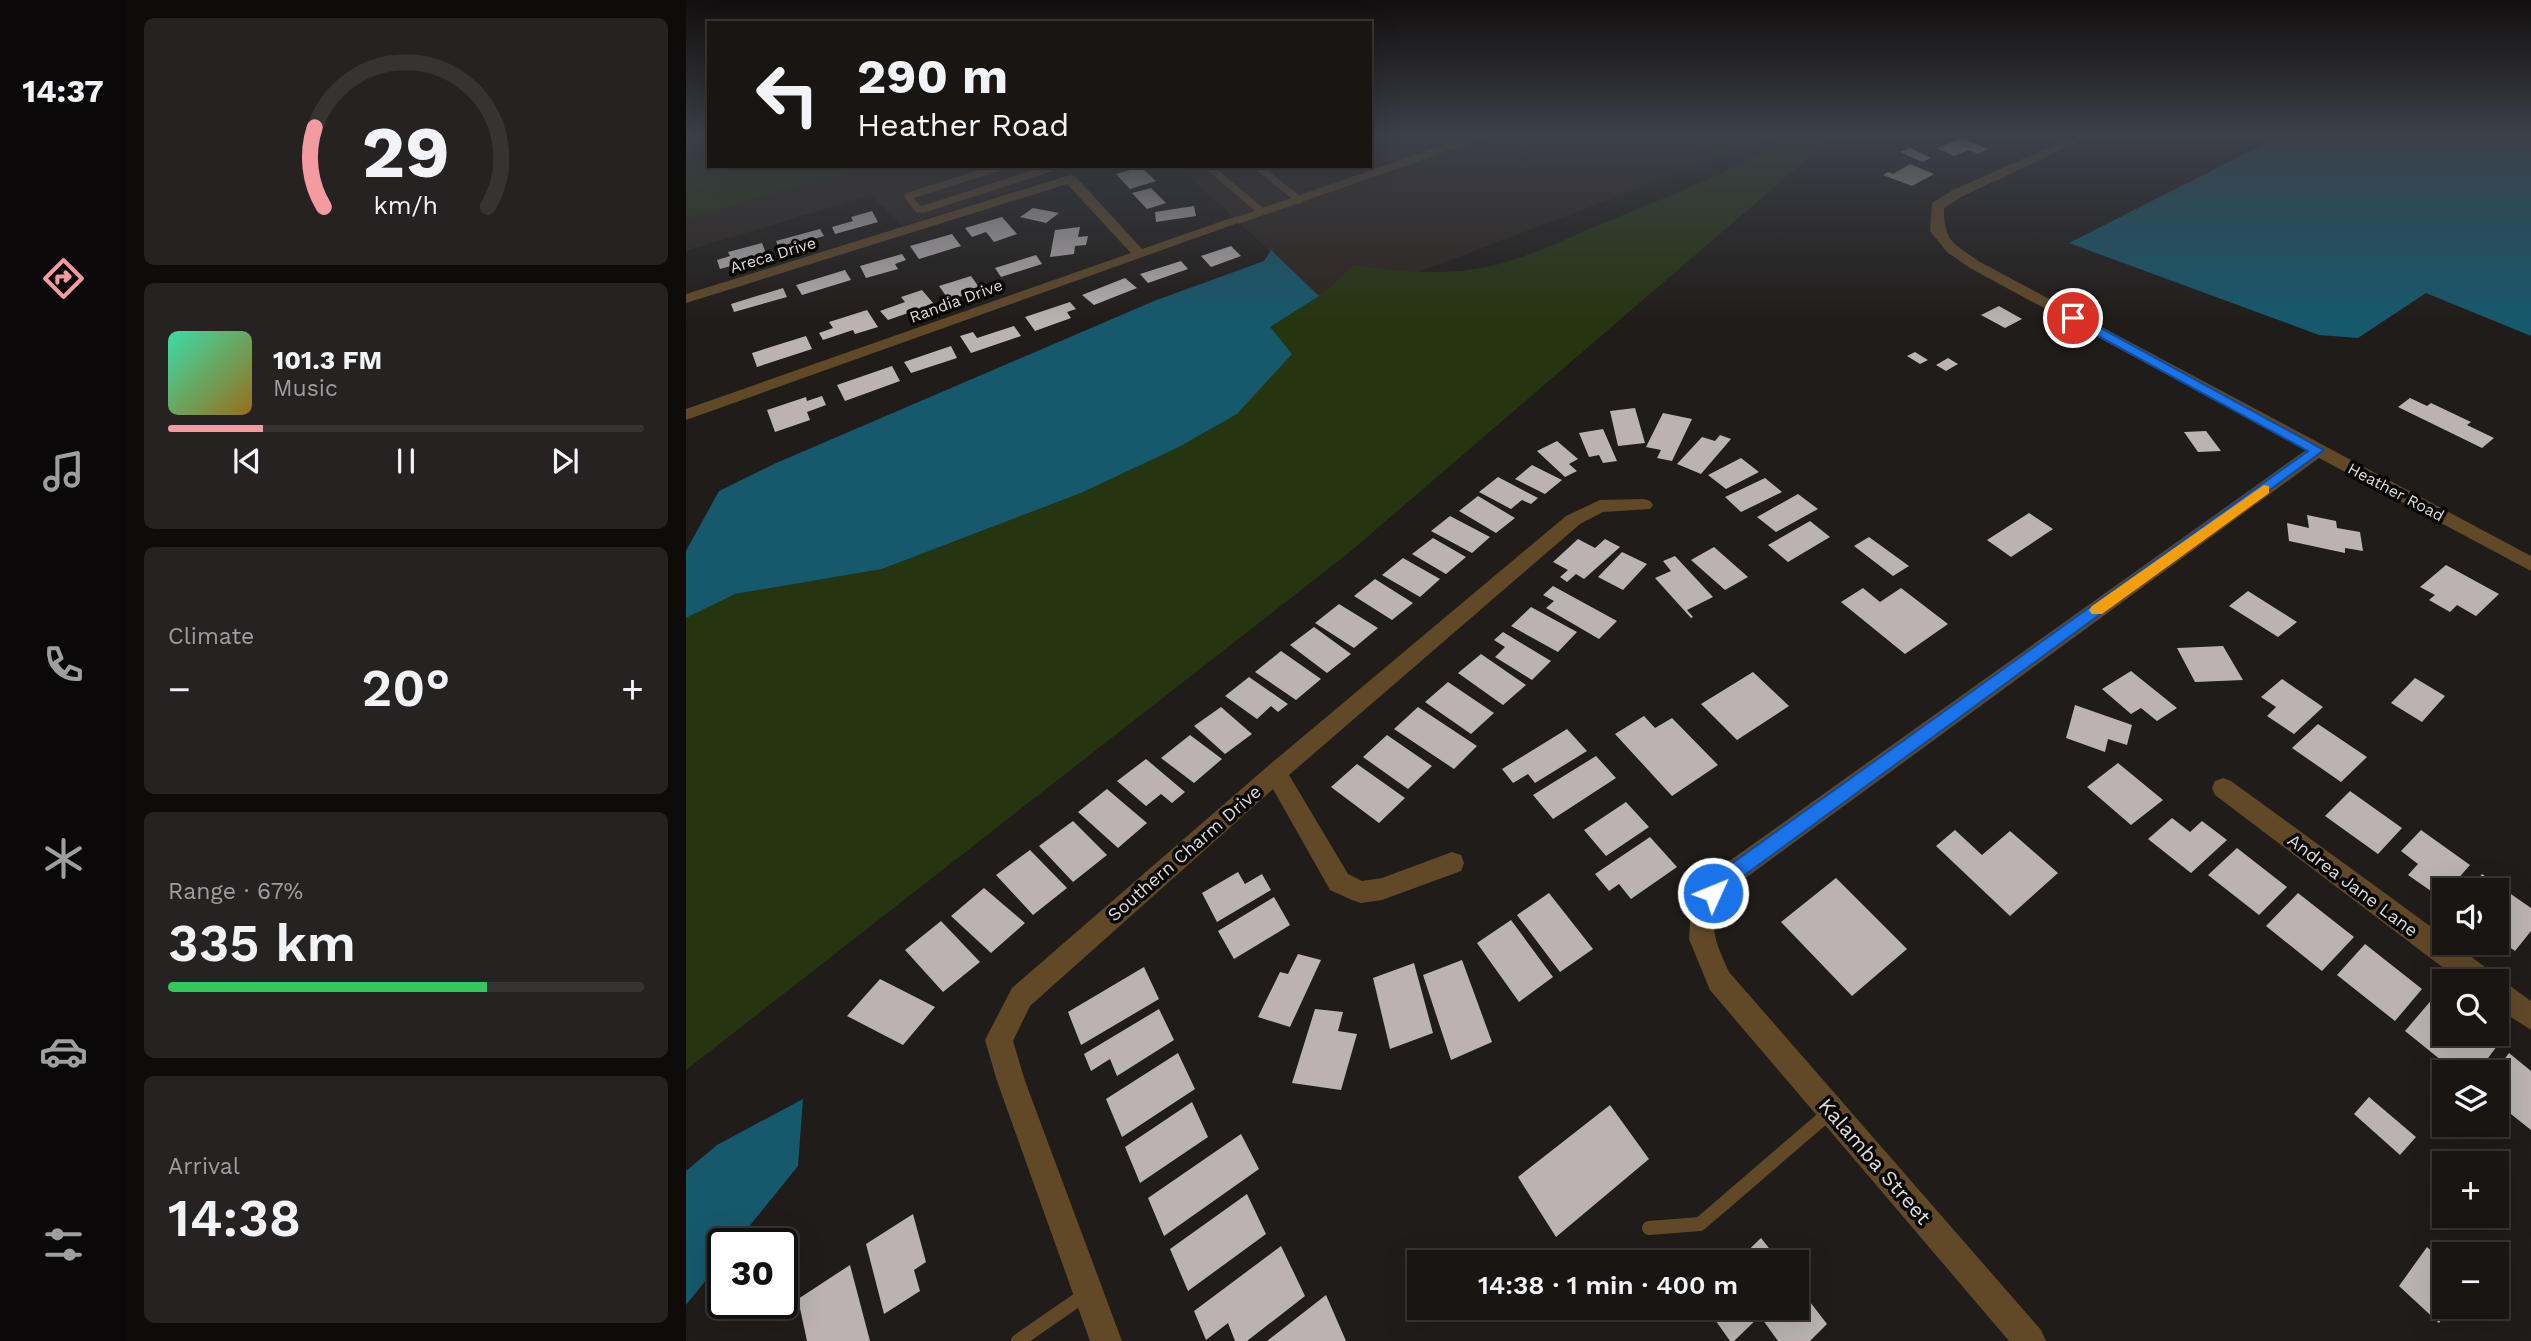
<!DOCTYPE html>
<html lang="en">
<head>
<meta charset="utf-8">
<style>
	body { margin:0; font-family:"Work Sans",sans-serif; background:#252221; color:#f1f3f6; height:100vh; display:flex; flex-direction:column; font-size:26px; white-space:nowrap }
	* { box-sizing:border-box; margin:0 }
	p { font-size:23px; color:#9f9fa0 }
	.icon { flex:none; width:38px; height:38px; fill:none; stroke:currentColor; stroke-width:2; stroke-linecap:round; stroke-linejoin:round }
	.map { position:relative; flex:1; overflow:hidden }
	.sheet { display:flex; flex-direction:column; gap:18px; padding:18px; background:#0d0c0a; width:560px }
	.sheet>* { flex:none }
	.banner { position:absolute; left:21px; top:21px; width:665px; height:147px; border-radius:0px; box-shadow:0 7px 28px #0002,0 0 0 2px #363433; background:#181513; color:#f1f3f6; overflow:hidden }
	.fabs { position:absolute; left:1746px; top:878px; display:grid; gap:14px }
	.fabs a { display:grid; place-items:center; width:77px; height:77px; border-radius:0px; background:#181513; box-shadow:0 7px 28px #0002,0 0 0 2px #363433; font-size:35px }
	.speed { position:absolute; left:21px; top:1228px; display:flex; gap:14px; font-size:35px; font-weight:700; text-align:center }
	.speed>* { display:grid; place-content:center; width:91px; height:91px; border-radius:50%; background:#181513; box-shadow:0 7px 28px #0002,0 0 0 2px #363433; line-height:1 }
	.speed .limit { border:4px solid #111; border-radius:10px; background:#fff; color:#111 }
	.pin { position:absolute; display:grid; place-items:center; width:60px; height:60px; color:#fff; margin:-30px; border:4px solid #fff; border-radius:50%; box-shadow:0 2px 7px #0007 }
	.me { position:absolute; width:77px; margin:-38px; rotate:46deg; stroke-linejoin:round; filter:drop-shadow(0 0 5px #0008) }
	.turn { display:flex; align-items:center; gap:24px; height:147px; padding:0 35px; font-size:32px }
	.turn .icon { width:91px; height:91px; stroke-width:2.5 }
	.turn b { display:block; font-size:49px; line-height:60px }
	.big { font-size:52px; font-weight:600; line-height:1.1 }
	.sheet .tile { flex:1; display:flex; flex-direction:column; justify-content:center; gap:10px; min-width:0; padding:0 24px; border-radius:10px; background:#252221 }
	.sheet .dial { align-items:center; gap:0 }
	.dial svg { height:182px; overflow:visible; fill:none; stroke:#363433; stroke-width:7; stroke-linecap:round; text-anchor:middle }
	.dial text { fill:#f1f3f6; stroke:none }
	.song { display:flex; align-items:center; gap:21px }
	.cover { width:84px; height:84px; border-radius:10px; background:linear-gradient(135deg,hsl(160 70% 55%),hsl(40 70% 35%)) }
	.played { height:7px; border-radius:4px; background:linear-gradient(90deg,#f49aa1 20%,#363433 20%) }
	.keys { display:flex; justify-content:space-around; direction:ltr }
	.heat { display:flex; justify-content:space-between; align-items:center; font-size:38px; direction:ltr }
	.charge { height:10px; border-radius:5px; background:linear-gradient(90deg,#34c759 67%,#363433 0) }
	.trip { position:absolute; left:721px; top:1250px; width:402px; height:70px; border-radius:0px; background:#181513; box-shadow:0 7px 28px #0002,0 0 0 2px #363433; font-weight:600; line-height:70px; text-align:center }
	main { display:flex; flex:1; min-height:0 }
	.menu { display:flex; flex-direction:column; width:126px; justify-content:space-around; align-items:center; background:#0a0808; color:#9f9fa0 }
	.menu .icon { width:49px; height:49px }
	.menu .current { color:#f49aa1 }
	.menu b { font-size:32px; color:#f1f3f6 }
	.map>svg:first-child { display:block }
	.built { fill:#2d241e }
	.green { fill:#253510 }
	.water { fill:#16596d }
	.building { fill:#bab3b2 }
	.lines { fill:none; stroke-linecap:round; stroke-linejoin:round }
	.service-far1 { stroke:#614927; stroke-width:7 }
	.service { stroke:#614927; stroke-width:14 }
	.minor { fill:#614927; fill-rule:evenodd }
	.route { fill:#1a73e8; stroke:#114b97; stroke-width:2 }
	.slow { fill:#f59e0b }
	.labels { text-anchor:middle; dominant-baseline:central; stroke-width:7; stroke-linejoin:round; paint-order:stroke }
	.far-street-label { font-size:16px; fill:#dedcda; stroke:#080706 }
	.street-label { font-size:18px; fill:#dedcda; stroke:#080706 }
	.near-street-label { font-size:21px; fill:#dedcda; stroke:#080706 }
</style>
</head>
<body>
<main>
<nav class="menu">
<b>14:37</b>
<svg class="icon current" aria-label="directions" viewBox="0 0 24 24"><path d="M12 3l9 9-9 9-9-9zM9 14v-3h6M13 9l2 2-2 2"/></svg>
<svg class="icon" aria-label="music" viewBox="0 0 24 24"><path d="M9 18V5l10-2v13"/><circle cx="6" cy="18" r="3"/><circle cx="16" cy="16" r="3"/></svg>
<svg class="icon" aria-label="phone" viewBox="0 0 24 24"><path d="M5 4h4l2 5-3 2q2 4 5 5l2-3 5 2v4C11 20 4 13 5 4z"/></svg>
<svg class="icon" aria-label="climate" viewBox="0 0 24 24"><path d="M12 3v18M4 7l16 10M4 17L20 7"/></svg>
<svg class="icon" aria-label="car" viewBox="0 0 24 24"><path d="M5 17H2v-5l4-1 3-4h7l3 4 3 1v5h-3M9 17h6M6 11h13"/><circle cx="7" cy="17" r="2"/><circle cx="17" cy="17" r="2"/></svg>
<svg class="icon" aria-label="filters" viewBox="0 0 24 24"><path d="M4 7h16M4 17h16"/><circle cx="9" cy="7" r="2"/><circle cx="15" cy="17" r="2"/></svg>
</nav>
<section class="sheet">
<div class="tile dial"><svg viewBox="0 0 100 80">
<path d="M14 69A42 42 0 1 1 86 69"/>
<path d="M14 69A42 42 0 0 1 10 34" stroke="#f49aa1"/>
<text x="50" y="56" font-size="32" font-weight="700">29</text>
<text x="50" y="72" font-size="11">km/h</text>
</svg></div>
<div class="tile">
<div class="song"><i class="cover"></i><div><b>101.3 FM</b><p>Music</p></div></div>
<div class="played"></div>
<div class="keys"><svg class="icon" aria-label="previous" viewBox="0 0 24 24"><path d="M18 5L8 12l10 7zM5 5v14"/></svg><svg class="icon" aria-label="pause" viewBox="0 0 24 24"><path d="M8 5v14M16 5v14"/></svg><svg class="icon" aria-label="next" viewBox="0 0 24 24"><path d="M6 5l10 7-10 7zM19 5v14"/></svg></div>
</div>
<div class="tile"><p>Climate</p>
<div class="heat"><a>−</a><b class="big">20°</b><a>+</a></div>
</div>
<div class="tile"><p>Range · 67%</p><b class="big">335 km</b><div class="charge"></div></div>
<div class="tile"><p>Arrival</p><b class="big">14:38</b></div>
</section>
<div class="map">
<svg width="1845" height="1341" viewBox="0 0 1845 1341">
	<rect width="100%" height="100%" fill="#201c19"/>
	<path class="built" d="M0,134H23V166H368L353,172L365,178L216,226L185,195L0,251Z
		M684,134H1097L643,306L492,166H684Z"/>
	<path class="green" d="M990,134H1077L1074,135L1077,137L1032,155Z
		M1108,134H1150L665,551L0,1070V618L49,594L196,569L395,493L493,447L551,414L584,327L646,286L667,265C702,270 738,274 774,271C830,266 874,240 925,220C987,194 1051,171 1108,134Z
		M23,159V166H186L0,218V165Z"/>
	<path class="water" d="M1598,134H1845V336L1740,293L1672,338L1633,335L1383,243Z
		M585,250L633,296L584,327L606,354L551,414L493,447L395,493L196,569L49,594L0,618V551L33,491L88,464L468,301L578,261Z
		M117,1099L112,1166L49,1244H37V1259L0,1305V1171L31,1145Z"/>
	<path class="building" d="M1276,138L1302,149L1292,154L1283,150L1268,156L1251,148Z
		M1224,148L1245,158L1236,162L1214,152Z
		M1224,164L1248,174L1226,186L1197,175L1202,172L1207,174Z
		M455,167L470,181L444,189L430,174Z
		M465,188L480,203L461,209L446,193Z
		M508,206L510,216L470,222L469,212Z
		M347,208L373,213L360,223L334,217Z
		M186,211L192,222L149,234L146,227L167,221L165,217Z
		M316,217L331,234L308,242L300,232L286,237L279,228Z
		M394,227L392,237L402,236L400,245L389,246L388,254L364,257L369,230Z
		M134,229L138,236L93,249L90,241Z
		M266,234L275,246L233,259L224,246Z
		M76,243L81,256L34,269L31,260L44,256L42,252Z
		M545,246L555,256L525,267L515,256Z
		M216,254L220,260L209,264L212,269L180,278L174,266Z
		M350,255L356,264L315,277L309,268Z
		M495,261L502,269L462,283L454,274Z
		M159,270L165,280L116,295L110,285Z
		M285,276L295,290L263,300L253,286Z
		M439,278L451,288L408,305L396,295Z
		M97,288L101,297L48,312L45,304Z
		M236,290L248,304L202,320L194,311L219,302L215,297Z
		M384,302L390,309L381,312L385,318L349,331L339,317Z
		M1313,306L1336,319L1319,328L1295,315Z
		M181,310L192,327L169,334L167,330L137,340L133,333L147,328L143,322Z
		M328,326L335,336L285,353L274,336L287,332L291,338Z
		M120,336L126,349L71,367L66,353Z
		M265,346L271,358L225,373L218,362Z
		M1229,352L1242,360L1234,364L1221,356Z
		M1262,358L1272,364L1260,371L1250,365Z
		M206,366L214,381L159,401L151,385Z
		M136,396L140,405L121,412L124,420L89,432L81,410L120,397L121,401Z
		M1724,398L1741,406L1745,403L1785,422L1781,425L1808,438L1796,448L1712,407Z
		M949,408L959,443L932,446L924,411Z
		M977,413L1006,419L986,461L971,458L975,450L960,447Z
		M917,429L931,461L917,463L913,455L903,457L893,433Z
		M1520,431L1535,451L1512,452L1498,432Z
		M1034,435L1045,439L1015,474L991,464L1016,437L1029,441Z
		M871,441L892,459L883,464L891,471L879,477L851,451Z
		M1055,458L1073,472L1040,489L1022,475Z
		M846,465L876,480L859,494L829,479Z
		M812,477L852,498L845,504L836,500L825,509L793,492Z
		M1079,478L1096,492L1055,512L1039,497Z
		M1112,494L1132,509L1090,532L1071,517Z
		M792,496L829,518L810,533L773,511Z
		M1343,513L1367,529L1325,557L1301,540Z
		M1621,515L1650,521L1651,528L1674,532L1677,551L1659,548V553L1603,541L1601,523L1623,528Z
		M764,516L804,537L786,553L745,531Z
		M1124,521L1144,537L1102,562L1082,545Z
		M1183,537L1223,566L1207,576L1168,546Z
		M747,538L780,557L760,574L726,554Z
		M892,539L909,548L919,539L934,547L898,579L890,574L881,582L874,577L882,570L867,562Z
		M1028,547L1062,577L1039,590L1005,560Z
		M936,552L961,564L937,590L912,577Z
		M989,556L1027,597L1001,610L1007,617L1005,618L969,578L985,571L977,561Z
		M717,558L754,579L734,597L696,575Z
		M1760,565L1813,594L1790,616L1771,605L1764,612L1743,600L1749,595L1734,587Z
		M689,579L727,603L706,620L668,596Z
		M867,586L931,621L913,639L860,608L868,601L857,595Z
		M1177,588L1194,602L1215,588L1262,624L1219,654L1155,602Z
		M1562,591L1611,622L1592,637L1543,606Z
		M653,604L692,628L668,648L629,623Z
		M845,607L891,632L872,652L825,626Z
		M628,627L665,654L641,673L604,645Z
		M817,632L865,661L846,680L809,657L819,647L808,640Z
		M1537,646L1557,680L1509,682L1491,648Z
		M595,651L635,679L610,700L569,672Z
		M795,654L840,685L817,705L772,673Z
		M1445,671L1491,708L1471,721L1455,708L1445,714L1416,689Z
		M1067,672L1103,706L1051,740L1015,704Z
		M563,677L602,704L592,712L585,706L571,719L539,696Z
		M1729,678L1759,696L1736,722L1705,703Z
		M1596,679L1637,707L1608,734L1581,716L1590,707L1575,697Z
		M762,682L808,713L785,734L739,702Z
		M1389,705L1446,725L1441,745L1422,739L1419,752L1380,738Z
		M535,707L566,734L539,754L508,726Z
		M732,707L791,746L768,769L708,729Z
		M958,716L969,728L986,718L1032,765L986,796L929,734Z
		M1632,724L1681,757L1655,782L1606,748Z
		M881,729L901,751L849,783L842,774L827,783L816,769Z
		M504,735L536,759L508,783L475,758Z
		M701,735L746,766L722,789L677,757Z
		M910,756L930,778L867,819L847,795Z
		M460,759L499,792L486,803L475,794L460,806L431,781Z
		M1432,763L1477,800L1445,825L1401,787Z
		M671,764L719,798L693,823L645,787Z
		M421,789L461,823L432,848L392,812Z
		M1664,791L1716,828L1692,854L1639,816Z
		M940,802L963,827L920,856L898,830Z
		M1486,818L1504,832L1516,821L1541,840L1505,873L1462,839Z
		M387,821L421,855L387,882L353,846Z
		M1269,830L1296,855L1324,831L1372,873L1324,916L1250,846Z
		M1735,830L1784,865L1755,898L1722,875L1732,864L1715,851Z
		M964,837L991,867L945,899L933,884L923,891L909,874Z
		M1551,848L1601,887L1573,915L1522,875Z
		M344,850L381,888L347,915L310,875Z
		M552,872L559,884L576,874L585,890L531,922L516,893Z
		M1796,874L1845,908V931L1829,951L1811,938V891H1782Z
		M1150,878L1221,949L1166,996L1095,922Z
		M298,888L339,923L305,953L265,916Z
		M863,893L907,949L874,972L831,915Z
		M1612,893L1668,937L1636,971L1580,926Z
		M588,897L604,925L548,959L532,931Z
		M825,920L867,977L833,1002L791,943Z
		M255,921L294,962L257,992L219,950Z
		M1679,944L1736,989L1709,1021L1651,975Z
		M612,954L635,960L604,1027L572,1017L594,972L602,974Z
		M776,960L806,1042L765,1060L737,975Z
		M728,963L747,1033L704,1049L687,978Z
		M458,967L473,999L395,1045L382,1012Z
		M194,979L249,1007L217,1045L161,1016Z
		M1748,997L1759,1005V1034H1796L1811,1046L1791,1073H1771L1719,1031Z
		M473,1009L488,1040L431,1076L424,1059L405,1071L398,1054Z
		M629,1009L657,1012L652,1031L671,1034L655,1090L606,1083Z
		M492,1053L509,1089L436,1137L420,1099Z
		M1823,1053L1845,1071V1130L1811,1103V1073H1808Z
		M1683,1097L1730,1137L1714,1155L1668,1114Z
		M506,1102L522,1137L454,1183L439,1147Z
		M924,1105L963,1159L870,1237L832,1177Z
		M555,1134L573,1169L478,1236L462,1198Z
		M561,1194L580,1234L502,1291L484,1249Z
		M227,1214L240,1262L228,1270L234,1291L198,1314L180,1244Z
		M1075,1238L1094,1262H1050Z
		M595,1246L619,1296L561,1341H549L542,1323L520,1340L508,1311Z
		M1741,1247L1759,1263V1307H1764L1753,1323L1713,1286Z
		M164,1265L184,1341H121L112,1299Z
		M1111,1285L1141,1324L1124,1341H1092L1074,1316L1048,1341H1044L1020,1307H1111Z
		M640,1295L660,1341H581Z"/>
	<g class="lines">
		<path class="service-far1" d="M318,166L222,196L232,209H238L371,166
			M522,166L576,212
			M571,166L613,200
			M553,220L800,134"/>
		<path class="service" d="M963,1228L1014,1224L1143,1113
			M332,1341L400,1294"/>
		<path class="minor" d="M1393,134H1409L1277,196L1258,208C1258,242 1267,243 1294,262L1845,556V571L1633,458L1046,888C1020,924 1026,934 1043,972L1355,1330L1360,1341H1323L1024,990L1003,939L1005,907L1028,872L1620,450L1284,268L1261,252L1244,231L1246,203L1267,190Z
			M384,175L389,176L456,249L548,217L553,216L560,220L0,420V409L445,253L381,184L0,303V294Z
			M958,499L964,501L967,505L964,509L917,512L894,524L603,775L662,874L676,881L696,878L766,852L775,855L778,863L775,871L696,900L675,903L666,900L644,890L587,789L344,1006L327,1041L339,1081L436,1341H404L311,1081L299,1040L326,988L582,766L880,516L914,500Z
			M1537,778L1545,781L1759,937V943H1767L1807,973L1810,979L1820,983L1845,1001V1030L1811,1008V982H1776L1529,795L1526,788L1529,781Z"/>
	</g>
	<linearGradient id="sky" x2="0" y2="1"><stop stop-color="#120f0e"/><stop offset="0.42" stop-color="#3c4049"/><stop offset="1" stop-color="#3c4049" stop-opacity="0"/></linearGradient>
	<rect width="1845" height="322" fill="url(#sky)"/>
	<path class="route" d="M1383,315H1391L1638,450L1044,886L1034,899L1027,902L1021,899L1018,893L1031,874L1622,451L1383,320Z"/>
	<path class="slow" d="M1578,485L1583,486V493L1416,614H1406L1403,610L1406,606Z"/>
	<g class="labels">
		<g class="far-street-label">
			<text transform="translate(87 255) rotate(-17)">Areca Drive</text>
			<text transform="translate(270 301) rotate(-20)">Randia Drive</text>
			<text transform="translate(1710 492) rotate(28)">Heather Road</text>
		</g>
		<g class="street-label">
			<text transform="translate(498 853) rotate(-41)">Southern Charm Drive</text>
			<text transform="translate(1667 885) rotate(37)">Andrea Jane Lane</text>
		</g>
		<g class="near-street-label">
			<text transform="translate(1189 1161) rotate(49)">Kalamba Street</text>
		</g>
	</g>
</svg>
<div class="fabs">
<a><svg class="icon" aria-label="sound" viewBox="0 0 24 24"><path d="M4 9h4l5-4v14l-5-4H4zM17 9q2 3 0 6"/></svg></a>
<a><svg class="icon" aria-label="search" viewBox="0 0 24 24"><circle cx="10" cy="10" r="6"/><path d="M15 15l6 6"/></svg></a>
<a><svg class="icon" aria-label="layers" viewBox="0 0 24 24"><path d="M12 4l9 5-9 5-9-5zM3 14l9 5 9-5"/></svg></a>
<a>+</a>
<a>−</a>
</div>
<div class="speed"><div class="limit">30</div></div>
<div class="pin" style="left:1387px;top:318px;background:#d93025"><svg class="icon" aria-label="arrive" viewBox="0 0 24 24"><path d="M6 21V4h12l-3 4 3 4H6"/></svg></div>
<svg class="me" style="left:1027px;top:893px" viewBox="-20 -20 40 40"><circle r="17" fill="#1a73e8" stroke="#fff" stroke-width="3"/><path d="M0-11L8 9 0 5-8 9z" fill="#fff"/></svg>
<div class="trip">14:38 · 1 min · 400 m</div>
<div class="banner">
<div class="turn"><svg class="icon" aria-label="left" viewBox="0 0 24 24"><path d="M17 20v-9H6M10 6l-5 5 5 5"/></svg><div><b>290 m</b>Heather Road</div></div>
</div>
</div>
</main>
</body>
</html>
